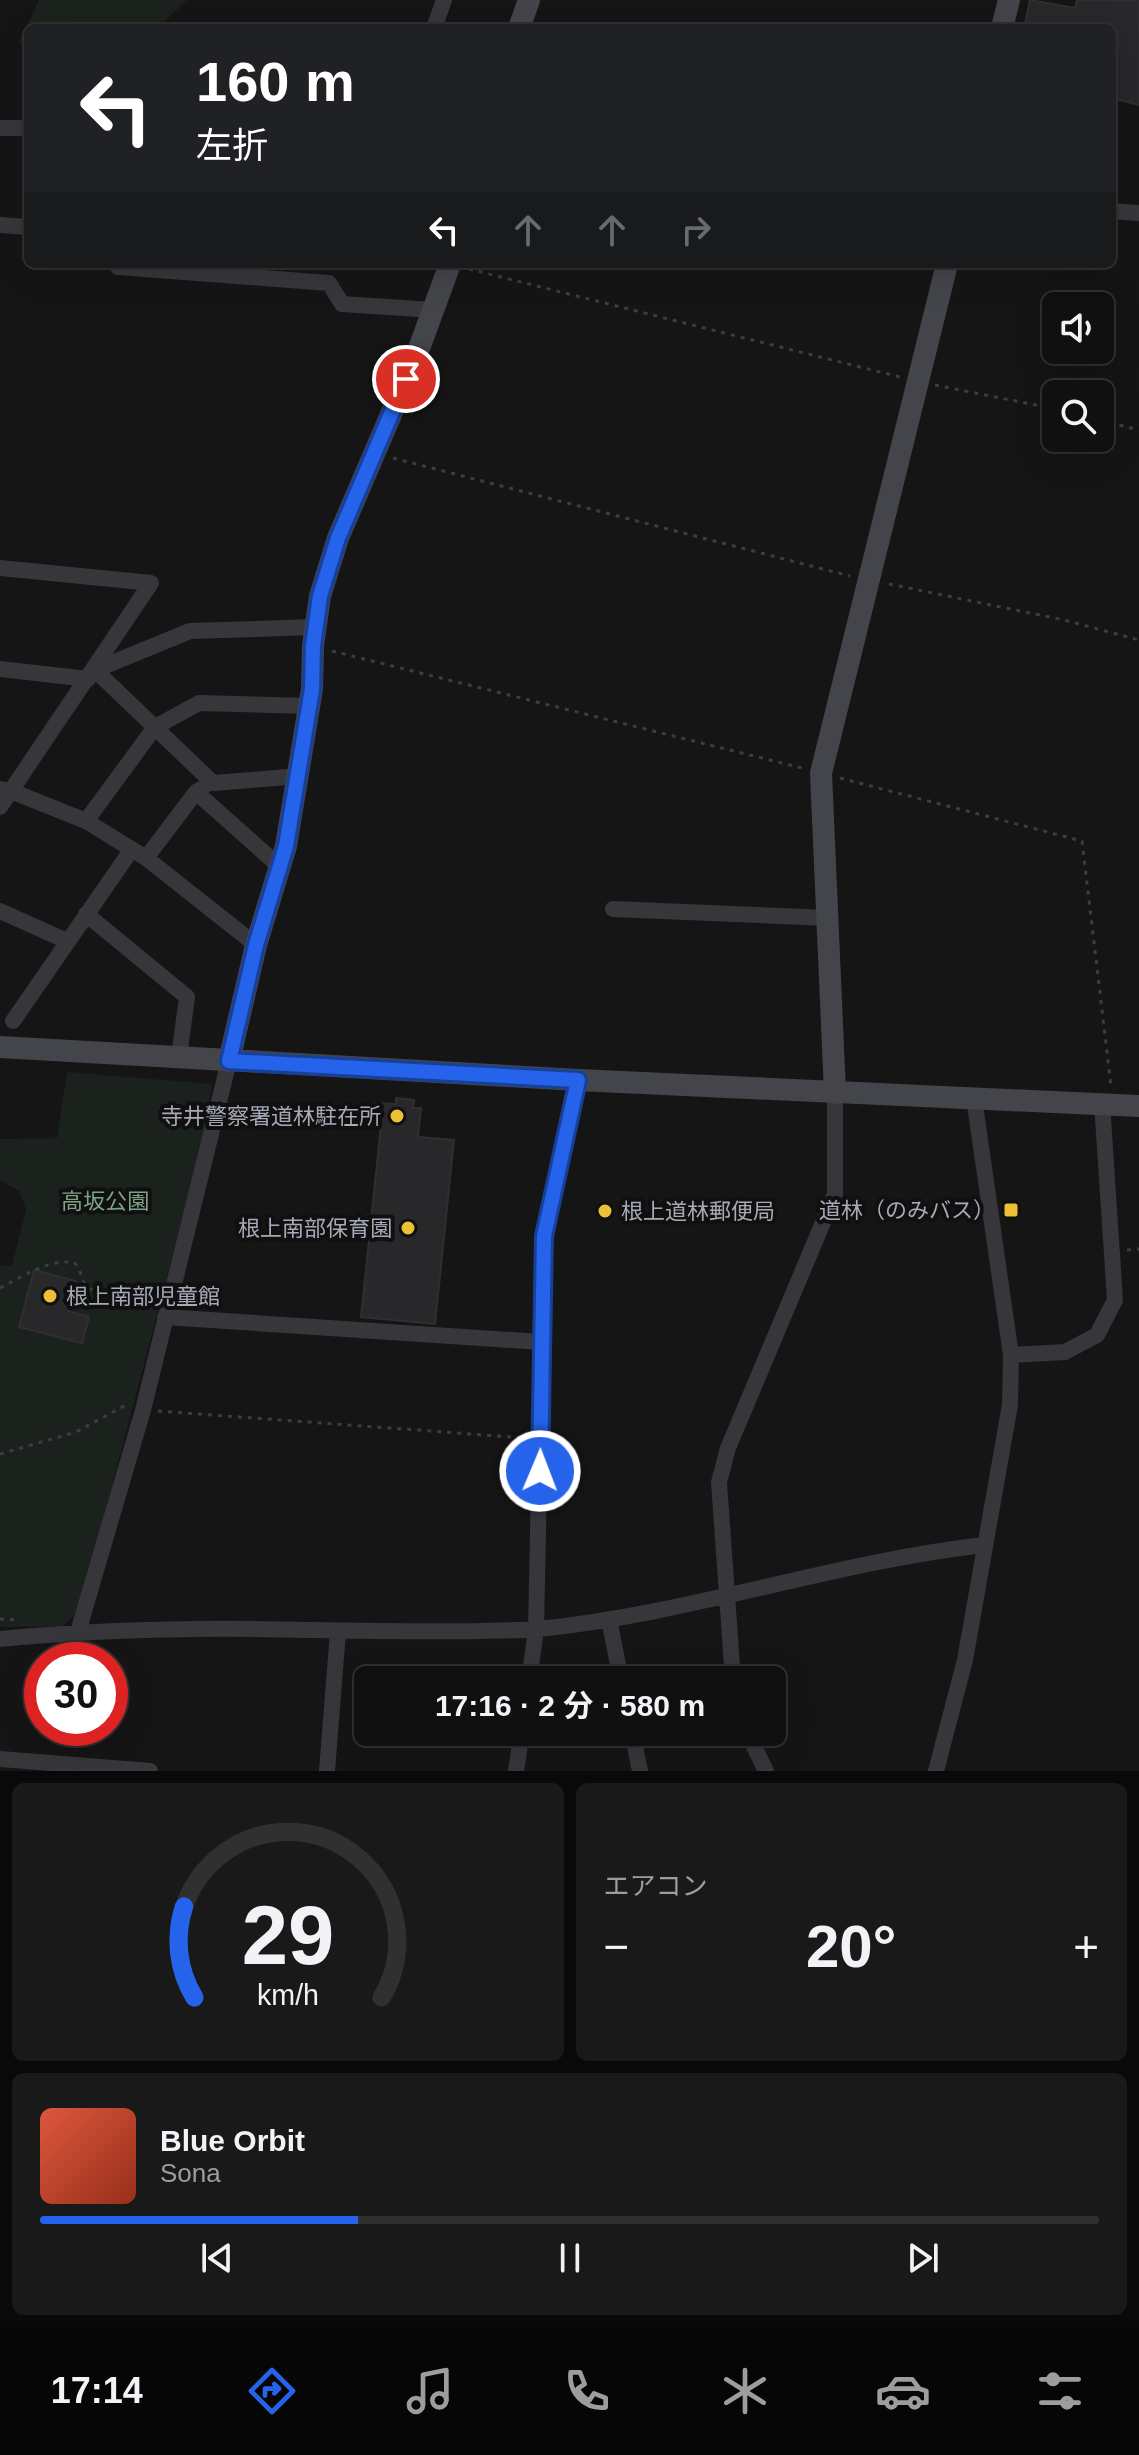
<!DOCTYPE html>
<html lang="ja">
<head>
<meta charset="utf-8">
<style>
	body { margin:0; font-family:Arial,"Noto Sans JP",sans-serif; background:#191919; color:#f1f3f6; height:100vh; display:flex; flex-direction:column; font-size:30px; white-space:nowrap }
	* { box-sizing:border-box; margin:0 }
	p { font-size:26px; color:#9c9d9f }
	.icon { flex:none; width:44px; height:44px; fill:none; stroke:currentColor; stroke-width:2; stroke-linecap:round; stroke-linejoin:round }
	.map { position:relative; height:1771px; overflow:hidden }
	.drawer { display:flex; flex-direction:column; gap:12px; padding:12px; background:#090909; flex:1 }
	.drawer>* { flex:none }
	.banner { position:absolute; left:24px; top:24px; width:1092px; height:244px; border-radius:12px; box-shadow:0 8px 32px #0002,0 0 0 2px #303030; background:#202124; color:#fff; overflow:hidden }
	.controls { position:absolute; left:1042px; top:292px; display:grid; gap:16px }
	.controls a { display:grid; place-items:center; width:72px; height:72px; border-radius:12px; background:#101010; box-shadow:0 8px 32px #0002,0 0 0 2px #303030; font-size:40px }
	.speed { position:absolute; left:24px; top:1642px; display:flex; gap:16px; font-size:40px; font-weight:700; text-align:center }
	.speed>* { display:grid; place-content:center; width:104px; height:104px; border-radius:50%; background:#101010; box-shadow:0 8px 32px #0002,0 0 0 2px #303030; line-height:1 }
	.speed .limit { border:12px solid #d22; background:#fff; color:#111 }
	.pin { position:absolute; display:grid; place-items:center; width:68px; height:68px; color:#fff; margin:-34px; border:4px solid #fff; border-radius:50%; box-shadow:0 2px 8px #0007 }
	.me { position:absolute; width:88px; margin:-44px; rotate:1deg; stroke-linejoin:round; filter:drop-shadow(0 0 6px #0008) }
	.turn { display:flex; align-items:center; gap:28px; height:168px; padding:0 40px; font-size:36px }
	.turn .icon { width:104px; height:104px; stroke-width:2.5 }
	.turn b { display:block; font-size:56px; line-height:68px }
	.lanes { display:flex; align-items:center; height:76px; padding:0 40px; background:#0003; justify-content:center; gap:40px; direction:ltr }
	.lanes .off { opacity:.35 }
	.big { font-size:60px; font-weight:700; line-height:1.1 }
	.drawer .widget { flex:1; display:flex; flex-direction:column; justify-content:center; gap:12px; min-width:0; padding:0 28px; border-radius:12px; background:#191919 }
	.drawer .dial { align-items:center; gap:0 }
	.dial svg { height:208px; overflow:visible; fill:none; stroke:#303030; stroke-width:7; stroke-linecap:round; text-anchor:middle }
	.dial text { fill:#f1f3f6; stroke:none }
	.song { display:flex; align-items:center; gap:24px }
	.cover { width:96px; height:96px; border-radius:12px; background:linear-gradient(135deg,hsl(10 70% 55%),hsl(10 70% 35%)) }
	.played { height:8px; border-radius:4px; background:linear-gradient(90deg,#2563eb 30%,#303030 30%) }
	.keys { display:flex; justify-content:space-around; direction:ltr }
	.heat { display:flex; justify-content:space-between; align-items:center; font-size:44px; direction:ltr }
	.drawer .tiles { flex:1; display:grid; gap:12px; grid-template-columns:1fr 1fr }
	.widget:last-child { grid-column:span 2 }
	.trip { position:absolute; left:354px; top:1666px; width:432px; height:80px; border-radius:12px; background:#101010; box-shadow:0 8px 32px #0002,0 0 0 2px #303030; font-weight:700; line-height:80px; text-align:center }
	.menu { display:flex; height:128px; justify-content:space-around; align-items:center; background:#060606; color:#9c9d9f }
	.menu .icon { width:56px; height:56px }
	.menu .on { color:#2563eb }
	.menu b { font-size:36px; color:#f1f3f6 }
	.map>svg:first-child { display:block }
	.green { fill:#1b211c }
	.building { fill:#28282a; stroke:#2f2f32; stroke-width:2 }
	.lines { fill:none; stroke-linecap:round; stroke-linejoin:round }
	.path { stroke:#3c3d42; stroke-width:3; stroke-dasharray:4 6; stroke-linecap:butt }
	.street { stroke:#36363b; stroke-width:16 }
	.secondary { stroke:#44454b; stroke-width:22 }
	.route-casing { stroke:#184099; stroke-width:20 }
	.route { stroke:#2563eb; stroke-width:14 }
	.poi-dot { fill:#edc136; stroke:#101011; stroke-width:3 }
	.labels { text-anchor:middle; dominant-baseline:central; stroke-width:8; stroke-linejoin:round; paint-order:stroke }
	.poi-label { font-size:22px; fill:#a7aab6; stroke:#101011; text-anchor:end }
	.park-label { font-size:22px; fill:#7ea184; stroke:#101011 }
</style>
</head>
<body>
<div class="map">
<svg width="1139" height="1771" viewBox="0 0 1139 1771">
	<rect width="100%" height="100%" fill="#151516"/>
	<path class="green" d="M39,0H187L158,28H28V43H19Z
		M67,1072L212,1084L206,1129L79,1611L63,1626L0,1627V1265L12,1266L26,1209L19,1191L0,1180V1139L57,1138Z"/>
	<path class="building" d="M1030,0L1075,8L1077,0H1139V105L1112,98V28H1024Z
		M396,1098L414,1100L413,1108H421L418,1137L454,1140L435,1324L361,1317L381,1125H373L375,1103L396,1104Z
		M34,1270L76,1281L68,1311L89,1317L82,1343L19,1327Z"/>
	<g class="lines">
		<path class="path" d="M469,269L900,377
			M935,385L1056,409
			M1100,420L1139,430
			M393,458L850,576
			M889,584L1064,620L1139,640
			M332,651L802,768
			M840,778L1082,841L1111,1086
			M1127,1250L1139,1249
			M0,1288C24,1276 46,1260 74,1262C86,1276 78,1288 101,1293
			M158,1411L525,1438
			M0,1454L76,1432L126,1405
			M0,1619L18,1620"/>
		<path class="street" d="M434,28L444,0
			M0,128H28
			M1112,211L1139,213
			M0,225L28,227
			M118,264V267L329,283L342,304L433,310
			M0,568L151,583L0,807
			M0,669L88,679
			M299,776L213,783L95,670L190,631L315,627
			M0,789L11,791L86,821L146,858L256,945
			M196,792L280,867
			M86,821L155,727L199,703L310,706
			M146,858L196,792L203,788
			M613,909L829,918
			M0,911L67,941
			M86,914L187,997L179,1057
			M13,1021L132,849
			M165,1317L541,1342
			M1011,1355L1065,1352L1097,1335L1115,1300L1102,1103
			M609,1619L621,1680
			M78,1632L143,1410L229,1061
			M0,1639C103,1629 205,1627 308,1630C365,1631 421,1632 478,1631C498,1630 518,1631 538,1629C689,1614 834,1562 984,1545
			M529,1680L536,1630L544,1236L578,1080
			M733,1680L719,1482L728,1448L835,1194V1093
			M632,1732L640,1771
			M747,1732L766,1771
			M0,1759L150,1771
			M327,1771L338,1631
			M516,1771L522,1732
			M936,1771L965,1660L1010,1405L1011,1355L974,1098"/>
		<path class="secondary" d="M519,28L529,0
			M1002,28L1009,0
			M0,1047L578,1080L1139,1106
			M229,1061L256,945L286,846L312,689L313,646L320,596L338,538L417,354L450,264
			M835,1093L821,773L947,264"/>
	</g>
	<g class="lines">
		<defs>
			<path id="route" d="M406,379L338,538L320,596L313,646L312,689L286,846L256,945L229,1061L578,1080L544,1236L540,1471"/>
		</defs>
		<use href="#route" class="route-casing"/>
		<use href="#route" class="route"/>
	</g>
	<g class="poi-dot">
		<circle cx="397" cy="1116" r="8"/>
		<rect x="1003" y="1202" width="16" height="16" rx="4"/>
		<circle cx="605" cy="1211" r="8"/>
		<circle cx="408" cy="1228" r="8"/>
		<circle cx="50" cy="1296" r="8"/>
	</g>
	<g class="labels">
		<g class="poi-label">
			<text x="381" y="1116">寺井警察署道林駐在所</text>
			<text x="995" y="1210">道林（のみバス）</text>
			<text x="621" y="1211" text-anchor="start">根上道林郵便局</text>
			<text x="392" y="1228">根上南部保育園</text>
			<text x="66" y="1296" text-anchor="start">根上南部児童館</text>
		</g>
		<g class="park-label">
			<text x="105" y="1201">高坂公園</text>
		</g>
	</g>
</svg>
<div class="controls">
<a><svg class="icon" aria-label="sound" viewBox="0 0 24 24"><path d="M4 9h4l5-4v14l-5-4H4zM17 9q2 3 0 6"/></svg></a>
<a><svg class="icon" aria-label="search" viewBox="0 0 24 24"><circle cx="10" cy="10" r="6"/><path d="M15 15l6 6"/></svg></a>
</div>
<div class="speed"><div class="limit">30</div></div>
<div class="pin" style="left:406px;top:379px;background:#d93025"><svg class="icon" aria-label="arrive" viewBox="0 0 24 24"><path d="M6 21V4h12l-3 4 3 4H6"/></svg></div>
<svg class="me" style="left:540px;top:1471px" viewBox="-20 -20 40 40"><circle r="17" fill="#2563eb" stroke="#fff" stroke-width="3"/><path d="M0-11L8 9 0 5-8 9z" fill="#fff"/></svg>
<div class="trip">17:16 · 2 分 · 580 m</div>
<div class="banner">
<div class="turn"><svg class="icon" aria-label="left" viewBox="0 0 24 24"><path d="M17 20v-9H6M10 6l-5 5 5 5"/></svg><div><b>160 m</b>左折</div></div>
<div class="lanes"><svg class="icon" aria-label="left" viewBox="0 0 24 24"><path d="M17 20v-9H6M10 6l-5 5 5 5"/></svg><svg class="icon off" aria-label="ahead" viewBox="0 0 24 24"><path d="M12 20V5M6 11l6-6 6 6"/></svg><svg class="icon off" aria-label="ahead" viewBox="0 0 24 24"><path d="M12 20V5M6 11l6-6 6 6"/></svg><svg class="icon off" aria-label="right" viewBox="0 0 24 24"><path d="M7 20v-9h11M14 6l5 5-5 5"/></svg></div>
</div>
</div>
<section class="drawer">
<div class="tiles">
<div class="widget dial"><svg viewBox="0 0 100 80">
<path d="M14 69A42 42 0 1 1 86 69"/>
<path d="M14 69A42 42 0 0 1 10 34" stroke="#2563eb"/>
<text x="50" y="56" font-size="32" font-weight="700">29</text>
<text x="50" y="72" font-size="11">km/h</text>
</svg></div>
<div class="widget"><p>エアコン</p>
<div class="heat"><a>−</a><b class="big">20°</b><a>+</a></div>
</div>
<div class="widget">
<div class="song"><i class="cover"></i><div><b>Blue Orbit</b><p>Sona</p></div></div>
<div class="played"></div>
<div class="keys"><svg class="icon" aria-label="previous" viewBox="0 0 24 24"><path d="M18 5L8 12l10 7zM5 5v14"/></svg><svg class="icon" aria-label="pause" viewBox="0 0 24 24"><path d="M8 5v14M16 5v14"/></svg><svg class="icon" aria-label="next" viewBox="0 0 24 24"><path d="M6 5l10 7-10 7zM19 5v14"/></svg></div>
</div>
</div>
</section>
<nav class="menu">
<b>17:14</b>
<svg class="icon on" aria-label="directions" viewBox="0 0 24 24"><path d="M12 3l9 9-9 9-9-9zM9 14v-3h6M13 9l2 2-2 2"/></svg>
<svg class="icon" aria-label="music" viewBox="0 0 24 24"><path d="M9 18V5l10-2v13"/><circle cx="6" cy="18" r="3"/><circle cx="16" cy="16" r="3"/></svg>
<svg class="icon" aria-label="phone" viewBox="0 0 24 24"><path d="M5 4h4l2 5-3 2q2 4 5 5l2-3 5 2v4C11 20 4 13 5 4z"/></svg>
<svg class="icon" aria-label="climate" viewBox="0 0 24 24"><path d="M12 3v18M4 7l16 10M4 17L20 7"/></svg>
<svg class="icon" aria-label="car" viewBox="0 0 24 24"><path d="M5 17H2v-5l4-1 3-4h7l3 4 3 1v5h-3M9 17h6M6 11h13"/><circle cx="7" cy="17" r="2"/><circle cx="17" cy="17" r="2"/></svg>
<svg class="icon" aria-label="filters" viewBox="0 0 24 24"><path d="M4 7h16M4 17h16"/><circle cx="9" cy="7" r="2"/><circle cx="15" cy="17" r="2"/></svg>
</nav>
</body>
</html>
